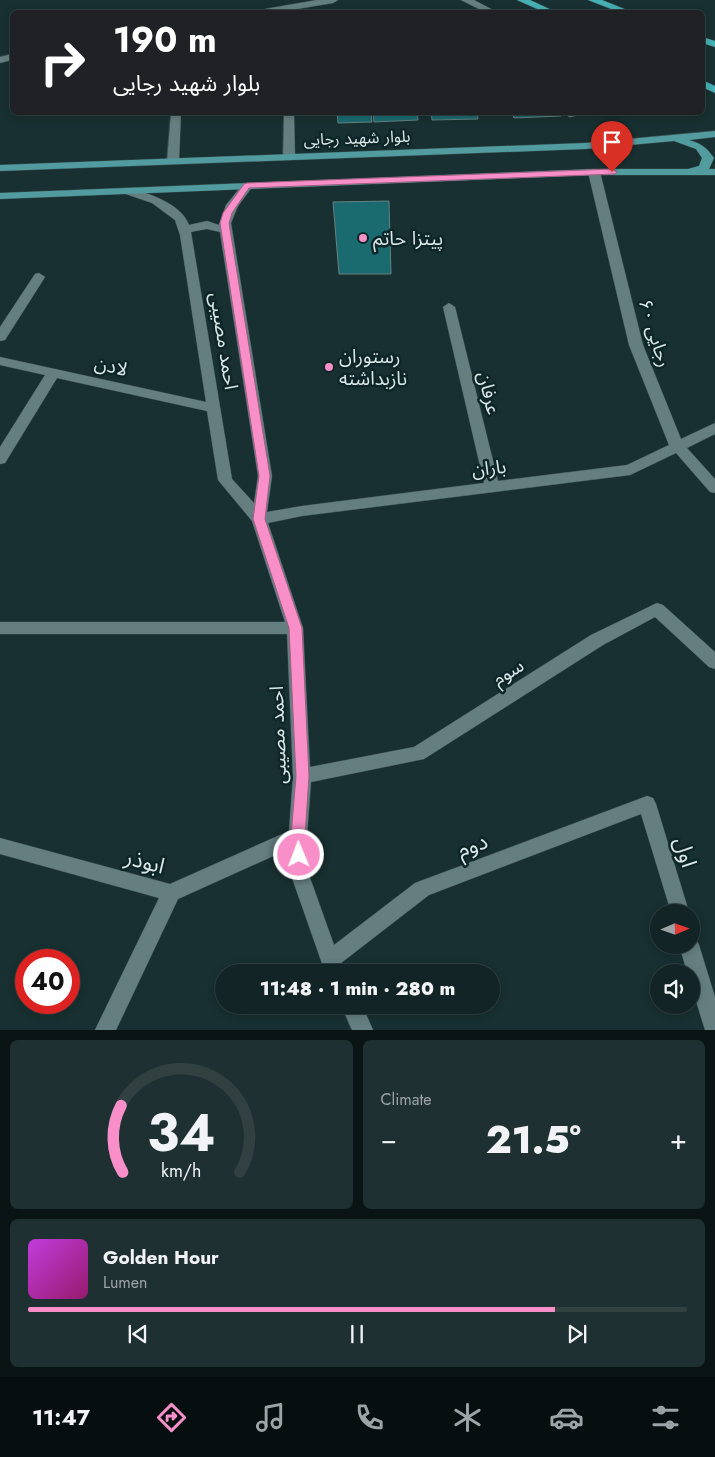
<!DOCTYPE html>
<html lang="en">
<head>
<meta charset="utf-8">
<style>
	body { margin:0; font-family:Jost,"Noto Sans Arabic",sans-serif; background:#1f3032; color:#f1f3f6; height:100vh; display:flex; flex-direction:column; font-size:19px; white-space:nowrap }
	* { box-sizing:border-box; margin:0 }
	p { font-size:16px; color:#9ca4a7 }
	.icon { flex:none; width:28px; height:28px; fill:none; stroke:currentColor; stroke-width:2; stroke-linecap:round; stroke-linejoin:round }
	.map { position:relative; height:1030px; overflow:hidden }
	.details { display:flex; flex-direction:column; gap:10px; padding:10px; background:#0a1414; flex:1 }
	.details>* { flex:none }
	.hud { position:absolute; left:10px; top:10px; width:695px; height:105px; border-radius:8px; box-shadow:0 2px 8px #0003,0 0 0 1px #314142; background:#202124; color:#fff; overflow:hidden }
	.needle { width:32px; rotate:88deg }
	.controls { position:absolute; left:650px; top:904px; display:grid; gap:10px }
	.controls a { display:grid; place-items:center; width:50px; height:50px; border-radius:50%; background:#122425; box-shadow:0 2px 8px #0003,0 0 0 1px #314142; font-size:25px }
	.speed { position:absolute; left:15px; top:949px; display:flex; gap:10px; font-size:25px; font-weight:700; text-align:center }
	.speed>* { display:grid; place-content:center; width:65px; height:65px; border-radius:50%; background:#122425; box-shadow:0 2px 8px #0003,0 0 0 1px #314142; line-height:1 }
	.speed .limit { border:8px solid #d22; background:#fff; color:#111 }
	.pin { position:absolute; display:grid; place-items:center; width:42px; height:42px; color:#fff; margin:-51px -21px; border-radius:50% 50% 50% 0; rotate:-45deg; box-shadow:0 0 5px #0007 }
	.pin .icon { rotate:45deg }
	.me { position:absolute; width:55px; margin:-28px; rotate:359deg; stroke-linejoin:round; filter:drop-shadow(0 0 4px #0008) }
	.turn { display:flex; align-items:center; gap:18px; height:105px; padding:0 20px; font-size:22px }
	.turn .icon { width:65px; height:65px; stroke-width:2.5 }
	.turn b { display:block; font-size:35px; line-height:42px }
	.big { font-size:38px; font-weight:800; line-height:1.1 }
	.details .widget { flex:1; display:flex; flex-direction:column; justify-content:center; gap:8px; min-width:0; padding:0 18px; border-radius:8px; background:#1f3032 }
	.details .dial { align-items:center; gap:0 }
	.dial svg { height:130px; overflow:visible; fill:none; stroke:#314142; stroke-width:7; stroke-linecap:round; text-anchor:middle }
	.dial text { fill:#f1f3f6; stroke:none }
	.song { display:flex; align-items:center; gap:15px }
	.cover { width:60px; height:60px; border-radius:8px; background:linear-gradient(135deg,hsl(290 70% 55%),hsl(320 70% 35%)) }
	.played { height:5px; border-radius:2px; background:linear-gradient(90deg,#f98fc8 80%,#314142 80%) }
	.keys { display:flex; justify-content:space-around; direction:ltr }
	.heat { display:flex; justify-content:space-between; align-items:center; font-size:28px; direction:ltr }
	.details .tiles { flex:1; display:grid; gap:10px; grid-template-columns:1fr 1fr }
	.widget:last-child { grid-column:span 2 }
	.trip { position:absolute; left:215px; top:964px; width:285px; height:50px; border-radius:25px; background:#122425; box-shadow:0 2px 8px #0003,0 0 0 1px #314142; font-weight:800; line-height:50px; text-align:center }
	.tabs { display:flex; height:80px; justify-content:space-around; align-items:center; background:#070e0f; color:#9ca4a7 }
	.tabs .icon { width:35px; height:35px }
	.tabs .selected { color:#f98fc8 }
	.tabs b { font-size:22px; color:#f1f3f6 }
	.map>svg:first-child { display:block }
	.building { fill:#1a6b70; stroke:#678182 }
	.lines { fill:none; stroke-linecap:round; stroke-linejoin:round }
	.minor-casing { stroke:#3a4e4f; stroke-width:1 }
	.major-casing { stroke:#3a4e4f; stroke-width:1 }
	.highway-casing { stroke:#3a4e4f; stroke-width:1 }
	.minor { fill:#657f81; fill-rule:evenodd }
	.major { fill:#529ca0; fill-rule:evenodd }
	.highway { fill:#46b0b5; fill-rule:evenodd }
	.route { fill:#f98fc8; stroke:#a25d82 }
	.poi-dot { fill:#f98fc8; stroke:#0e2628; stroke-width:2 }
	.labels { text-anchor:middle; dominant-baseline:central; stroke-width:5; stroke-linejoin:round; paint-order:stroke }
	.far-street-label { font-size:16px; fill:#dae8e9; stroke:#0e2628 }
	.poi-label { font-size:19px; fill:#dae8e9; stroke:#0e2628; text-anchor:start }
	.street-label { font-size:19px; fill:#dae8e9; stroke:#0e2628 }
	.near-street-label { font-size:22px; fill:#dae8e9; stroke:#0e2628 }
</style>
</head>
<body>
<div class="map">
<svg width="715" height="1030" viewBox="0 0 715 1030">
	<rect width="100%" height="100%" fill="#183031"/>
	<path class="building" d="M337,112H371L372,122L338,123Z
		M373,112H417L418,120L374,122Z
		M431,112H477L478,119L432,120Z
		M512,112H559L561,116L514,118Z
		M567,112H593L569,117Z
		M389,201L391,274H339L333,202Z"/>
	<g class="lines">
		<defs>
			<path id="minor" d="M317,0H338L333,3L279,12H260L265,9Z
				M461,0H474L497,12H485Z
				M12,54V60L0,63V57Z
				M171,112H181L179,161L173,164L167,161Z
				M284,112H294L295,157L289,160L283,157Z
				M594,169L600,172L643,345L681,439L715,423V434L687,448L715,479V493L710,492L676,453L630,475L302,516L268,523L303,628L310,767L414,747L591,635L657,603L663,605L715,652V669L709,667L655,617L603,645L424,759L311,782L307,836L309,875L334,945L415,883L647,796L653,798L656,804L689,912H671L641,814L429,895L341,963L345,972H325L291,875L289,849L178,899L116,1030H95L159,898L0,854V838L170,884L289,831L293,776L287,634H0V622H285L252,521L218,480L207,411L57,378L5,463L0,464V447L45,375L0,365V357L206,402L180,235L175,220L152,203L123,193L121,191L127,188C148,193 181,203 189,225L207,221L219,225L226,205L243,184L247,183L253,186L238,206L231,223L272,476L267,512L302,506L484,483L443,307L449,303L455,307L498,481L627,465L669,445L629,345L588,172ZM207,229L220,232L258,476L254,503L232,479L191,232Z
				M39,273L45,277L5,340L0,341V327L35,274Z
				M691,937L696,939L699,945L715,997V1030H705L691,985V972H687L679,945H691Z
				M341,1005H362L373,1030H352Z"/>
			<path id="major" d="M715,131V137L689,140C702,144 706,147 714,158L709,169H715V175H594L0,199V193L594,169H688L699,166L702,158L696,149L674,141L585,149L0,171V165L585,143Z"/>
			<path id="highway" d="M517,0H530L556,12H544Z
				M588,0H602L632,12H619Z
				M702,37L715,41V47L702,43Z
				M702,80L715,86V93L702,87Z"/>
		</defs>
		<use href="#minor" class="minor-casing"/>
		<use href="#major" class="major-casing"/>
		<use href="#highway" class="highway-casing"/>
		<use href="#minor" class="minor"/>
		<use href="#major" class="major"/>
		<use href="#highway" class="highway"/>
	</g>
	<path class="route" d="M612,169L617,172L615,174L249,188L232,213L229,223L270,476L265,519L302,628L309,776L305,836L306,855L304,859L299,861L294,859L292,855L291,836L296,776L289,628L253,519L259,476L220,223L223,213L244,184L247,183Z"/>
	<g class="poi-dot">
		<circle cx="363" cy="238" r="5"/>
		<circle cx="329" cy="367" r="5"/>
	</g>
	<g class="labels">
		<g class="far-street-label">
			<text transform="translate(357 138) rotate(-2)">بلوار شهید رجایی</text>
		</g>
		<g class="poi-label">
			<text x="373" y="238">پیتزا حاتم</text>
			<text x="339" y="356">رستوران<tspan x="339" dy="22">نازبداشته</tspan></text>
		</g>
		<g class="street-label">
			<text transform="translate(655 333) rotate(73)">رجایی ۶۰</text>
			<text transform="translate(224 341) rotate(81)">احمد مصیبی</text>
			<text transform="translate(111 366) rotate(13)">لادن</text>
			<text transform="translate(489 393) rotate(77)">عرفان</text>
			<text transform="translate(489 468) rotate(-6)">باران</text>
			<text transform="translate(508 672) rotate(-32)">سوم</text>
			<text transform="translate(278 735) rotate(-92)">احمد مصیبی</text>
		</g>
		<g class="near-street-label">
			<text transform="translate(472 845) rotate(-21)">دوم</text>
			<text transform="translate(686 852) rotate(73)">اول</text>
			<text transform="translate(145 861) rotate(15)">ابوذر</text>
		</g>
	</g>
</svg>
<div class="controls">
<a><svg class="needle" viewBox="-14 -14 28 28"><path d="M0-13l5 13h-10z" fill="#e53935"/><path d="M0 13l5-13h-10z" fill="#9ca4a7"/></svg></a>
<a><svg class="icon" aria-label="sound" viewBox="0 0 24 24"><path d="M4 9h4l5-4v14l-5-4H4zM17 9q2 3 0 6"/></svg></a>
</div>
<div class="speed"><div class="limit">40</div></div>
<div class="pin" style="left:612px;top:172px;background:#d93025"><svg class="icon" aria-label="arrive" viewBox="0 0 24 24"><path d="M6 21V4h12l-3 4 3 4H6"/></svg></div>
<svg class="me" style="left:299px;top:855px" viewBox="-20 -20 40 40"><circle r="17" fill="#f98fc8" stroke="#fff" stroke-width="3"/><path d="M0-11L8 9 0 5-8 9z" fill="#fff"/></svg>
<div class="trip">11:48 · 1 min · 280 m</div>
<div class="hud">
<div class="turn"><svg class="icon" aria-label="right" viewBox="0 0 24 24"><path d="M7 20v-9h11M14 6l5 5-5 5"/></svg><div><b>190 m</b>بلوار شهید رجایی</div></div>
</div>
</div>
<section class="details">
<div class="tiles">
<div class="widget dial"><svg viewBox="0 0 100 80">
<path d="M14 69A42 42 0 1 1 86 69"/>
<path d="M14 69A42 42 0 0 1 13 28" stroke="#f98fc8"/>
<text x="50" y="56" font-size="32" font-weight="700">34</text>
<text x="50" y="72" font-size="11">km/h</text>
</svg></div>
<div class="widget"><p>Climate</p>
<div class="heat"><a>−</a><b class="big">21.5°</b><a>+</a></div>
</div>
<div class="widget">
<div class="song"><i class="cover"></i><div><b>Golden Hour</b><p>Lumen</p></div></div>
<div class="played"></div>
<div class="keys"><svg class="icon" aria-label="previous" viewBox="0 0 24 24"><path d="M18 5L8 12l10 7zM5 5v14"/></svg><svg class="icon" aria-label="pause" viewBox="0 0 24 24"><path d="M8 5v14M16 5v14"/></svg><svg class="icon" aria-label="next" viewBox="0 0 24 24"><path d="M6 5l10 7-10 7zM19 5v14"/></svg></div>
</div>
</div>
</section>
<nav class="tabs">
<b>11:47</b>
<svg class="icon selected" aria-label="directions" viewBox="0 0 24 24"><path d="M12 3l9 9-9 9-9-9zM9 14v-3h6M13 9l2 2-2 2"/></svg>
<svg class="icon" aria-label="music" viewBox="0 0 24 24"><path d="M9 18V5l10-2v13"/><circle cx="6" cy="18" r="3"/><circle cx="16" cy="16" r="3"/></svg>
<svg class="icon" aria-label="phone" viewBox="0 0 24 24"><path d="M5 4h4l2 5-3 2q2 4 5 5l2-3 5 2v4C11 20 4 13 5 4z"/></svg>
<svg class="icon" aria-label="climate" viewBox="0 0 24 24"><path d="M12 3v18M4 7l16 10M4 17L20 7"/></svg>
<svg class="icon" aria-label="car" viewBox="0 0 24 24"><path d="M5 17H2v-5l4-1 3-4h7l3 4 3 1v5h-3M9 17h6M6 11h13"/><circle cx="7" cy="17" r="2"/><circle cx="17" cy="17" r="2"/></svg>
<svg class="icon" aria-label="filters" viewBox="0 0 24 24"><path d="M4 7h16M4 17h16"/><circle cx="9" cy="7" r="2"/><circle cx="15" cy="17" r="2"/></svg>
</nav>
</body>
</html>
